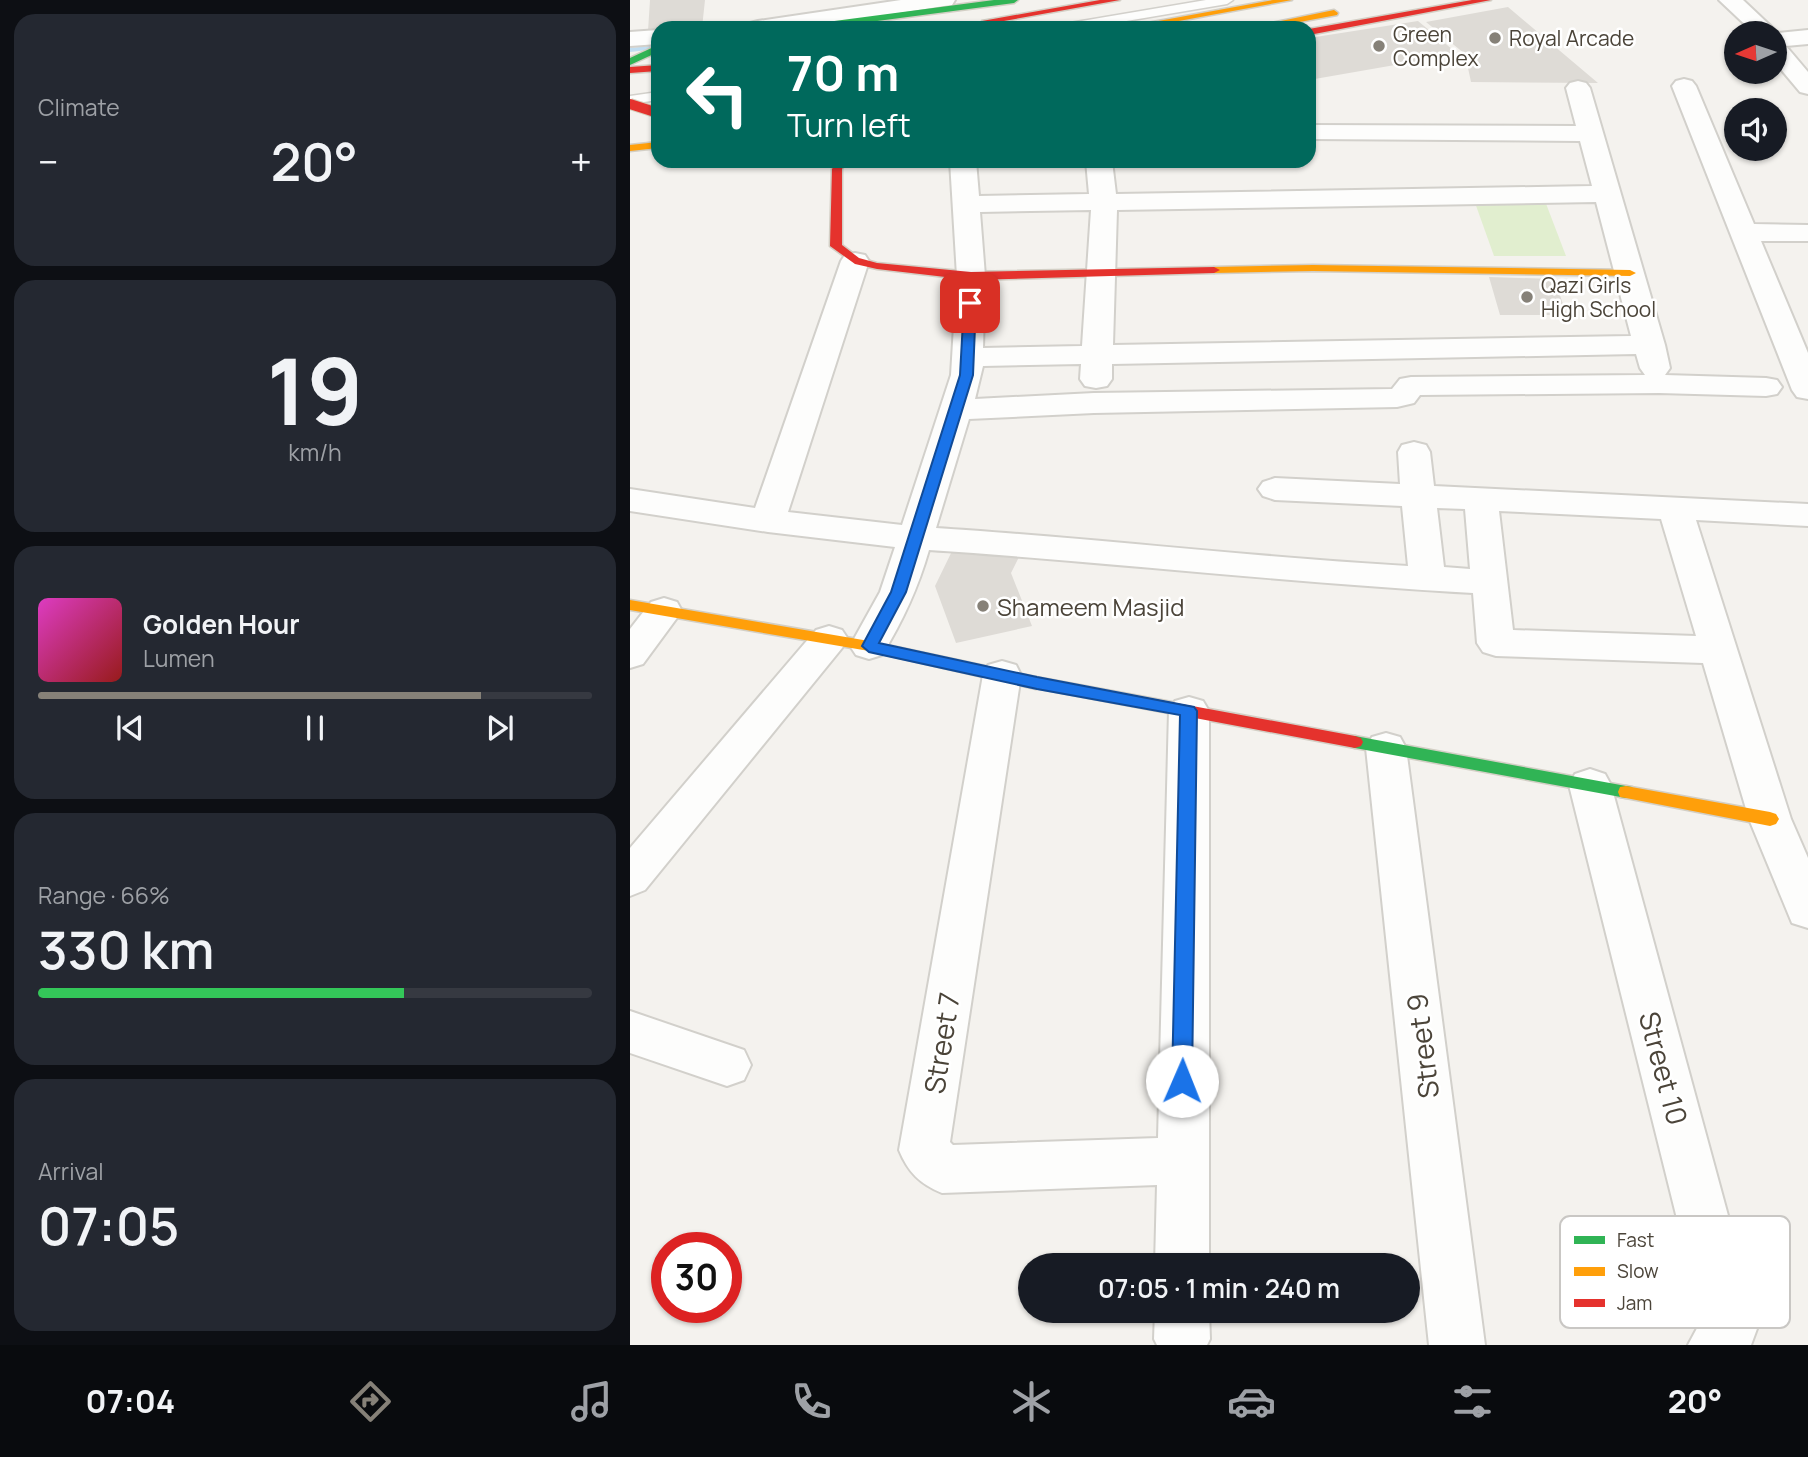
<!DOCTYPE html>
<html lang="en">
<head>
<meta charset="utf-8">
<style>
	body { margin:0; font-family:Manrope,sans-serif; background:#242831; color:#f1f3f6; height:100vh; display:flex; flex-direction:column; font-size:26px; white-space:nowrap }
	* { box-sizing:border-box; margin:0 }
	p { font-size:23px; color:#9ea1a6 }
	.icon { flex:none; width:38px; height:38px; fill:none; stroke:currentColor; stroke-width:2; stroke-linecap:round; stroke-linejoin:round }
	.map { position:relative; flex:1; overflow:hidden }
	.sheet { display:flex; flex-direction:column; gap:14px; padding:14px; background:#0d0f14; width:630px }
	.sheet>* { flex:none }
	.banner { position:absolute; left:21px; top:21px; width:665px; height:147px; border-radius:21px; box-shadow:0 2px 5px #0004; background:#00695c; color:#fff; overflow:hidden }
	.needle { width:46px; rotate:267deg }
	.fabs { position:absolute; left:1094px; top:21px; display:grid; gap:14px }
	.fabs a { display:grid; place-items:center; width:63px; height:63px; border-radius:50%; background:#171b24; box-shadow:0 2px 5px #0004; font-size:35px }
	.speed { position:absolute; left:21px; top:1232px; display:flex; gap:14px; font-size:35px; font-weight:700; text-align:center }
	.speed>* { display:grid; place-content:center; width:91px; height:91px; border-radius:50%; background:#171b24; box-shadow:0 2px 5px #0004; line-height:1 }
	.speed .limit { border:10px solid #d22; background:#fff; color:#111 }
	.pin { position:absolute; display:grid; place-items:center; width:60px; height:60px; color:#fff; margin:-30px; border-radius:14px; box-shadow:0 4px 10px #0006 }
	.me { position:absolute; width:77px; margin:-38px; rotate:1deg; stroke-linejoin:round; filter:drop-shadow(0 0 5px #0008) }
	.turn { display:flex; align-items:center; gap:24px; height:147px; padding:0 21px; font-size:32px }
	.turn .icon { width:91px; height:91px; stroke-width:2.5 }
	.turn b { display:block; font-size:49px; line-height:60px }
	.big { font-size:52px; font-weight:600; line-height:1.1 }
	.sheet .widget { flex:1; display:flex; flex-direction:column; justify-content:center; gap:10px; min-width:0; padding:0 24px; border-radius:21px; background:#242831 }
	.sheet .dial { align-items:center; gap:0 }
	.dial b { font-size:91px; line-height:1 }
	.song { display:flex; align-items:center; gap:21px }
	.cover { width:84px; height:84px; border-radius:10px; background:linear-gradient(135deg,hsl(310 70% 55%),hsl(0 70% 35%)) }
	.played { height:7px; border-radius:4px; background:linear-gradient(90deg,#868178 80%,#363941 80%) }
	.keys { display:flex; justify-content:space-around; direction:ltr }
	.heat { display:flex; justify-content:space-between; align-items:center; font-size:38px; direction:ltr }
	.charge { height:10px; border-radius:5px; background:linear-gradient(90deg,#34c759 66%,#363941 0) }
	.trip { position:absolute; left:388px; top:1253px; width:402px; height:70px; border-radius:35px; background:#171b24; box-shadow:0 2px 5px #0004; font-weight:600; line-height:70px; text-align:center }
	.tabs { display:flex; height:112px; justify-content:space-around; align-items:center; background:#090b0e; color:#9ea1a6 }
	.tabs .icon { width:49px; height:49px }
	.tabs .on { color:#868178 }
	.tabs b { font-size:32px; color:#f1f3f6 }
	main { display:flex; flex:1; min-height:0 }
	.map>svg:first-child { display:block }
	.green { fill:#e1eecf }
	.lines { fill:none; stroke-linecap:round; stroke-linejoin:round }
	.stream { fill:#c0ddf1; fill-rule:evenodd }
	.building { fill:#dedbd6 }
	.lane-casing { stroke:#d2d0cb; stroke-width:3 }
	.street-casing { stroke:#d2d0cb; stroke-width:4 }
	.fast-casing { stroke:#d3cfc5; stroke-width:3 }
	.slow-casing { stroke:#d3cfc5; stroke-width:3 }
	.jam-casing { stroke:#d3cfc5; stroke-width:3 }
	.lane { fill:#fdfdfc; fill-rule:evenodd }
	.street { fill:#fdfdfc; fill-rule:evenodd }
	.fast { fill:#30b455; fill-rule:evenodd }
	.slow { fill:#ff9f0a; fill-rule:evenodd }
	.jam { fill:#e5322d; fill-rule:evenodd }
	.jam-bridge-casing { stroke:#d6cebb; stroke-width:12; stroke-linecap:butt }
	.jam-bridge { stroke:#e5322d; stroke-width:10 }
	.route { fill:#1a73e8; stroke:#114b97; stroke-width:2 }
	.poi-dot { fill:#868178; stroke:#fff; stroke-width:2.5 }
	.labels { text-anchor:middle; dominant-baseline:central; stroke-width:5; stroke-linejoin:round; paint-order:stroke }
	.far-poi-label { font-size:21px; fill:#4b4439; stroke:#fff; text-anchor:start }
	.poi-label { font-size:24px; fill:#4b4439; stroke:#fff; text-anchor:start }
	.near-street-label { font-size:28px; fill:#4b4439; stroke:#fff }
	.key { fill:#fff; stroke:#c9c7c4; stroke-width:2 }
	.key-label { font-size:19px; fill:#4b4439 }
</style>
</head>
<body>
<main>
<section class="sheet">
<div class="widget"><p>Climate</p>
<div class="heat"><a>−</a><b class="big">20°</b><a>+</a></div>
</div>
<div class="widget dial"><b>19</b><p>km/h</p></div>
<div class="widget">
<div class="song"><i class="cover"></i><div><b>Golden Hour</b><p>Lumen</p></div></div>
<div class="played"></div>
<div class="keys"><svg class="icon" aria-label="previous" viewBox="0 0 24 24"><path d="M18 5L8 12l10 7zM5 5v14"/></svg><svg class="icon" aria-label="pause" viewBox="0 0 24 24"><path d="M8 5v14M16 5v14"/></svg><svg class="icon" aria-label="next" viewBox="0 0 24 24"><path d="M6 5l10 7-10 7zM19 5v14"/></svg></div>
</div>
<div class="widget"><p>Range · 66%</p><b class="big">330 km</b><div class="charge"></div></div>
<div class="widget"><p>Arrival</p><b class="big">07:05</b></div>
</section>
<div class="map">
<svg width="1178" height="1345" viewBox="0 0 1178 1345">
	<rect width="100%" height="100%" fill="#f4f2ee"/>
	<path class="green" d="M844,200L915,201L936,256H864Z"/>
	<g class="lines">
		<path class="stream" d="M28,45V49L0,52V48Z"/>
	</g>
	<path class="building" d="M20,0H75L72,28H28V31H18Z
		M878,7L968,83L841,82L835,54L796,22Z
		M788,21L828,54L679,80V38Z
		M859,277L924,279L937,315H870Z
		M325,545L393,549L381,573L402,626L326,643L305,586Z"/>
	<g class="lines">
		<defs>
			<path id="lane" d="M576,0H603L597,4L455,28H428L434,24Z
				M28,92V100L0,104V96Z"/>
			<path id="street" d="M271,0H325L322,5L314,6L172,28H117L120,23L128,21Z
				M1089,0H1113L1148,33L1178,30V44L1156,46L1178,72V94L1170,92L1144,61V33H1124Z
				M28,30V44L0,46V32Z
				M1054,79L1062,81L1066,86L1124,224L1178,225V241H1131L1178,353V399L1167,397L1162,390L1042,86L1046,81Z
				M948,81L956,83L960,88L1035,345L1040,368L1035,375L1136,378L1147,380L1152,387L1147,394L1136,396L1029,393L790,395L784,403L767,407L464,413L339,419L306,528C463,538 620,557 778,566L772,506L645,500L633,496L628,489L633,482L645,478L770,484L768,452L772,445L784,442L796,445L800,452L804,486L1178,504V526L1066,520L1161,819L1178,858V928L1162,923L1119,819L1073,663L866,656L853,652L847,643L843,593C661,583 480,562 299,550C288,588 273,621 252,655L239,659L226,655L220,646L250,592L265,547L138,532L0,511V489L125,508L211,261L215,255L225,253L235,255L239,261L158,512L272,525L321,375L327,276L320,161H346L349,196L459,194L456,161H482L486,194L962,186L950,141L679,139V125L946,126L936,88L940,83ZM966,202L1001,336L483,345L487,210ZM461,210L452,346L353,348L355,276L350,212ZM1006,354L1010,368L1015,375L781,377L770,379L762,389L464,393L345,399L353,366L451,364L450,379L455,386L466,388L477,386L482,379V364ZM807,508L835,509L840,569L814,567ZM869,511L1031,519L1066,636L883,630Z
				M34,598L47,602L52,611L13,664L0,668V629L21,602Z
				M199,626L212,630L218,639L212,648L15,890L0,896V848L186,630Z
				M372,661L386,665L391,675L320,1142L323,1145L528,1138L539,711L545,701L559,697L573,701L579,711V1265H525L527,1185L312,1193C290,1184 278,1172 269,1150L353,675L358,665Z
				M756,733L770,737L776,748L855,1345H799L736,748L742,737Z
				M960,769L975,774L981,785L1128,1326L1121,1345H1058L1072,1319L939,785L945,774Z
				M0,1011L114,1050L121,1065L114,1080L97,1086L0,1053Z
				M525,1311H579L580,1339L577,1345H527L524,1339Z"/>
			<path id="fast" d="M364,0H388L384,3L194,28H169L174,25Z
				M28,45V52L0,65V58Z
				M725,736L996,786L1002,787L1004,792L1002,797L996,798L725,748L719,746L717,742L719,738Z"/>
			<path id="slow" d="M643,0H662L511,28H490Z
				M704,10L708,13L707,15L637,28H617Z
				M28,142V148L0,151V145Z
				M683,265L1000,270L1006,273L1000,276L683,271L584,273L578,270L584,267Z
				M0,600L239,641L406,677L414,683L406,689L239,651L0,610Z
				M996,786L1140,812L1146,814L1149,819L1146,824L1140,826L996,798L990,797L988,792L990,787Z"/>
			<path id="jam" d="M470,0H490L357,24L352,21Z
				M842,0H861L679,35V29Z
				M28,65V71L0,73V67Z
				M207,161H217L212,169V245L229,258L247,263L341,272L584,267L590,270L584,273L341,280L247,269L225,264L200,246L202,169Z
				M406,677L725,736L731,738L733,742L731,746L725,748L400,687L398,683L400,679Z"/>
		</defs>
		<use href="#lane" class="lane-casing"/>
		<use href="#street" class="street-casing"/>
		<use href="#fast" class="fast-casing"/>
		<use href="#slow" class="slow-casing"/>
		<use href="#jam" class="jam-casing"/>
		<use href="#lane" class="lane"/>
		<use href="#street" class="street"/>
		<use href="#fast" class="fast"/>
		<use href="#slow" class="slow"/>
		<use href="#jam" class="jam"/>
		<defs>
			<path id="jam-bridge" d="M0,104L28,113"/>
		</defs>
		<use href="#jam-bridge" class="jam-bridge-casing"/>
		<use href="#jam-bridge" class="jam-bridge"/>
	</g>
	<path class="route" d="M340,299L346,303L343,375L276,592L249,643L407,677L564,707L567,711L562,1081L559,1088L552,1090L545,1088L542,1081L550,715L407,689L239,652L232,646L261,592L330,375L334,303Z"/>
	<g class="poi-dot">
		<circle cx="865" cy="38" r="7"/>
		<circle cx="749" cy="46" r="7"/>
		<circle cx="897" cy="297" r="7"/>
		<circle cx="353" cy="606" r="7"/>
	</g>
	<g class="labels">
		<g class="far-poi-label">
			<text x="763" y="34">Green<tspan x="763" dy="24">Complex</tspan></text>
			<text x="879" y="38">Royal Arcade</text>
			<text x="911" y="285">Qazi Girls<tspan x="911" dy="24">High School</tspan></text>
		</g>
		<g class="poi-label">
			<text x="367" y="606">Shameem Masjid</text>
		</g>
		<g class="near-street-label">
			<text transform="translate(311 1043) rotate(-81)">Street 7</text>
			<text transform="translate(792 1046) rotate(-97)">Street 9</text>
			<text transform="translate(1034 1068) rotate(75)">Street 10</text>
		</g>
	</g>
	<rect x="930" y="1216" width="230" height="112" rx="10" class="key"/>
	<rect x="944" y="1236" width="31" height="8" fill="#30b455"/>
	<rect x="944" y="1267" width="31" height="9" fill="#ff9f0a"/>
	<rect x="944" y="1299" width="31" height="8" fill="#e5322d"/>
	<g class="key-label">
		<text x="987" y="1247">Fast</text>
		<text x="987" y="1278">Slow</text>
		<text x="987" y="1310">Jam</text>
	</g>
</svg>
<div class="fabs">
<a><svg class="needle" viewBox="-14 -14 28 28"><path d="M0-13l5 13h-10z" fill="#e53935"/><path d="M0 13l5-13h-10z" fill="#9ea1a6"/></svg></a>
<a><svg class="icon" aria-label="sound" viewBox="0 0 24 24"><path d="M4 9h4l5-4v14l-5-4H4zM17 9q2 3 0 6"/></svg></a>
</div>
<div class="speed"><div class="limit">30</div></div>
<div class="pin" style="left:340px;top:303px;background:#d93025"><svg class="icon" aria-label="arrive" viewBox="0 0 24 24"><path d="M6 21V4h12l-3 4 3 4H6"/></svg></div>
<svg class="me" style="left:552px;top:1081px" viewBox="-20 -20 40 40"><circle r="19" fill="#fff"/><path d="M0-13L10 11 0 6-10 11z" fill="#1a73e8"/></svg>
<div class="trip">07:05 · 1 min · 240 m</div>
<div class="banner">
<div class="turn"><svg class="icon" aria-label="left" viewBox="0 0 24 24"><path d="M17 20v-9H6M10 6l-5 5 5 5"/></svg><div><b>70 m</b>Turn left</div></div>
</div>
</div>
</main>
<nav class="tabs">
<b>07:04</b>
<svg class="icon on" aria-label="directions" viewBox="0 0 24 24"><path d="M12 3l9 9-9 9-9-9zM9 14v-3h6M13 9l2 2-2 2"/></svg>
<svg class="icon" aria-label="music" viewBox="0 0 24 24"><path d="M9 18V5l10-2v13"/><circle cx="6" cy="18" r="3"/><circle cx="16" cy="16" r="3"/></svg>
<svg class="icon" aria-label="phone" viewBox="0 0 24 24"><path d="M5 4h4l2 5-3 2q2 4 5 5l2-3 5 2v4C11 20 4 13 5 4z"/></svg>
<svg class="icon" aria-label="climate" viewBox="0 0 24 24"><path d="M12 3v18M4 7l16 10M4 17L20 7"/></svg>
<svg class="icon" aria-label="car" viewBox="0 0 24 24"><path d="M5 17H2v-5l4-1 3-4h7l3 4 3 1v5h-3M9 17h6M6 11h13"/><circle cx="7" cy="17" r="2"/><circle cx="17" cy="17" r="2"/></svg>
<svg class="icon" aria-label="filters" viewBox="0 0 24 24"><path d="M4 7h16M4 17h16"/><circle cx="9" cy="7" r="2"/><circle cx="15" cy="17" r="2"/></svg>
<b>20°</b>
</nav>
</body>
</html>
